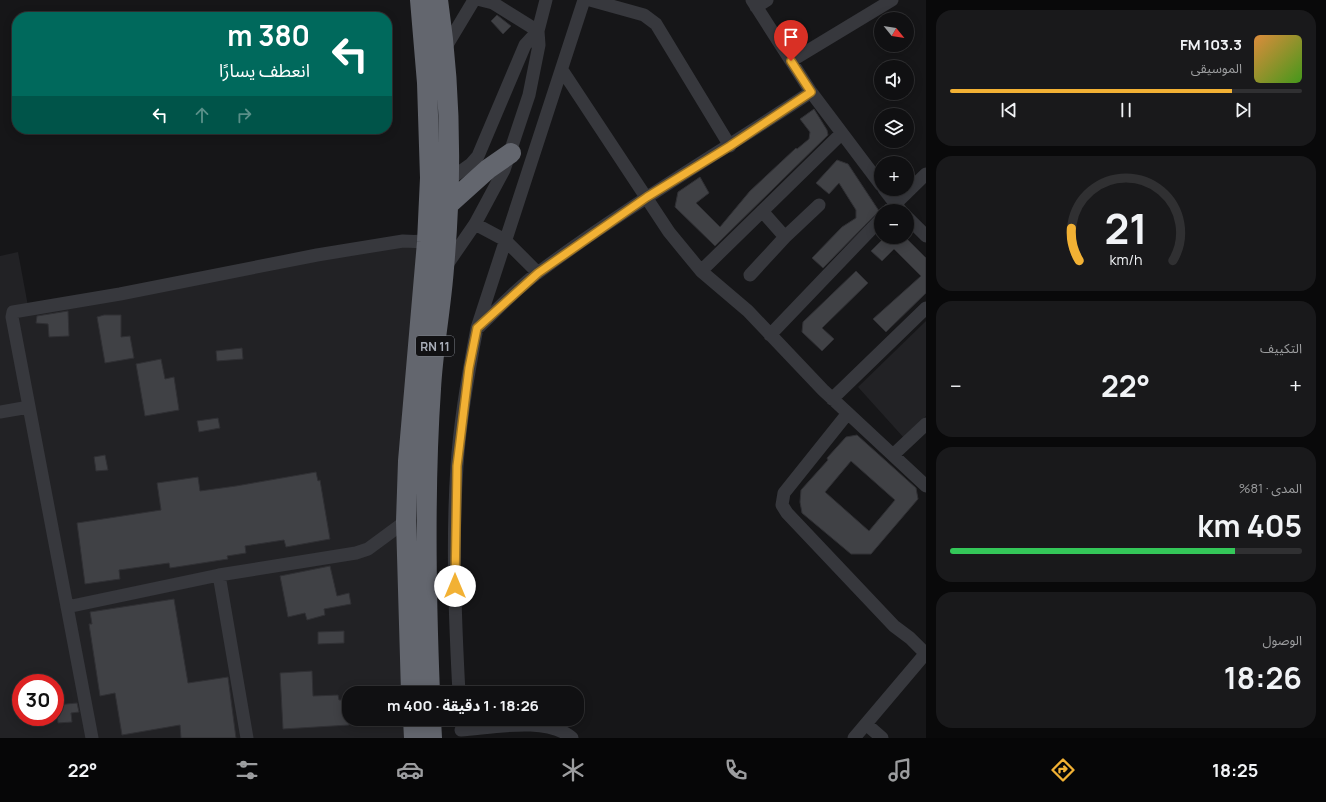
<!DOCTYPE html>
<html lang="ar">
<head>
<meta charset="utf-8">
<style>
	body { margin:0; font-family:Manrope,"Noto Sans Arabic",sans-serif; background:#19191b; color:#f1f3f6; direction:rtl; height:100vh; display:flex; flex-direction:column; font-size:15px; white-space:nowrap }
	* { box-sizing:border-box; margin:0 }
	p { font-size:13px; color:#9c9d9f }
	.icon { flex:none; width:22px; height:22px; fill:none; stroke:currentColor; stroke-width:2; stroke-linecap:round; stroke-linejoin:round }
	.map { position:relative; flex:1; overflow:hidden; direction:ltr }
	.side { display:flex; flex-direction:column; gap:10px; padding:10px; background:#09090a; width:400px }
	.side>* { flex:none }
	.guide { position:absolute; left:12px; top:12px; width:380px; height:122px; border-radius:16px; box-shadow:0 2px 10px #0003,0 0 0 1px #303032; direction:rtl; background:#00695c; color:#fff; overflow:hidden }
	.needle { width:26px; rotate:120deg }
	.fabs { position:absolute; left:874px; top:12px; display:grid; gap:8px }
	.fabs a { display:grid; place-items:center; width:40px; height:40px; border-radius:50%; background:#101012; box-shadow:0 2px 10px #0003,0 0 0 1px #303032; font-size:20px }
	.speed { position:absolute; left:12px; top:674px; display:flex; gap:8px; font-size:20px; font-weight:700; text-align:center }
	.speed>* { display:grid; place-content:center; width:52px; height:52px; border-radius:50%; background:#101012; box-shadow:0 2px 10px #0003,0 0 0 1px #303032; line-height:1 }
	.speed .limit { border:6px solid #d22; background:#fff; color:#111 }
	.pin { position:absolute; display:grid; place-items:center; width:34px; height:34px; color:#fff; margin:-41px -17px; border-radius:50% 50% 50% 0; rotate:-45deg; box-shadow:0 0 4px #0007 }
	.pin .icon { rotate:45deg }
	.me { position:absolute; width:44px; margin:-22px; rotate:0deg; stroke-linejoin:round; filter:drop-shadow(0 0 3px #0008) }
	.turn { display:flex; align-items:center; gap:14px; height:84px; padding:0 16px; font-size:18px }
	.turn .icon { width:52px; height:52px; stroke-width:2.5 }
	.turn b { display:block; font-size:28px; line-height:34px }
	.lanes { display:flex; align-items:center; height:38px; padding:0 16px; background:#0003; justify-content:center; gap:20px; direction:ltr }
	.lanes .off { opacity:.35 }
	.big { font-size:30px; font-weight:700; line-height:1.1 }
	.side .widget { flex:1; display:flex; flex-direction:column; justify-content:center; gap:6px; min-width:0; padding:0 14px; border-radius:16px; background:#19191b }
	.side .dial { align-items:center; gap:0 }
	.dial svg { height:104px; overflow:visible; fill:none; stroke:#303032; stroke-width:7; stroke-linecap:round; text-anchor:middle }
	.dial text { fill:#f1f3f6; stroke:none }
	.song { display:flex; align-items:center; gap:12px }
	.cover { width:48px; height:48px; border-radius:6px; background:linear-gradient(135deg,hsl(30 70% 55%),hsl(100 70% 35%)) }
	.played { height:4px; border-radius:2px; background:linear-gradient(90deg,#f2b134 80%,#303032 80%) }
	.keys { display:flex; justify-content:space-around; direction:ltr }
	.heat { display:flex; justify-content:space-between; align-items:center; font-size:22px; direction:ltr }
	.charge { height:6px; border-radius:3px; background:linear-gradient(90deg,#34c759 81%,#303032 0) }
	.trip { position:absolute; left:342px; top:686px; width:242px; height:40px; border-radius:16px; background:#101012; box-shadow:0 2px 10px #0003,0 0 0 1px #303032; font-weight:700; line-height:40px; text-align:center; direction:rtl }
	.tab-bar { display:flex; height:64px; justify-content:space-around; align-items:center; background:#060607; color:#9c9d9f }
	.tab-bar .icon { width:28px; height:28px }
	.tab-bar .on { color:#f2b134 }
	.tab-bar b { font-size:18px; color:#f1f3f6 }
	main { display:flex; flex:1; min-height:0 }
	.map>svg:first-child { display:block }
	.built { fill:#222225; fill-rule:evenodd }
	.building { fill:#404145; stroke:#303034; fill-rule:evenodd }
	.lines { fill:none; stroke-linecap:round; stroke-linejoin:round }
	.minor { stroke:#37383d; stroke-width:13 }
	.highway { stroke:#63666e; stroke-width:20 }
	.route-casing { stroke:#9d7322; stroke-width:10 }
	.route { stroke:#f2b134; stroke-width:7 }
	.labels { text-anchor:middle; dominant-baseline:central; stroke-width:4; stroke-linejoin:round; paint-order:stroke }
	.shield { fill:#111113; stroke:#7b7e86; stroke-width:1 }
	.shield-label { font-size:12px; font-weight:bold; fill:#a8adb8 }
</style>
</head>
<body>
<main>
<section class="side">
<div class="widget">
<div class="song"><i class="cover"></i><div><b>103.3 FM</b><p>الموسيقى</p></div></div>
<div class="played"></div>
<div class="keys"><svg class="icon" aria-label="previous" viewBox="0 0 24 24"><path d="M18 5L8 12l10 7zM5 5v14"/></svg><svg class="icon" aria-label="pause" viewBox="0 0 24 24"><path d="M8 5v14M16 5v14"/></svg><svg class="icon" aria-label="next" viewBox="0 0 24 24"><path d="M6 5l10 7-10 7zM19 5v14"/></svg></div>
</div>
<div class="widget dial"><svg viewBox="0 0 100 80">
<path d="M14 69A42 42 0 1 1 86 69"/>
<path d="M14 69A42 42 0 0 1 8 44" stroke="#f2b134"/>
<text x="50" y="56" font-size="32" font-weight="700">21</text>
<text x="50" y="72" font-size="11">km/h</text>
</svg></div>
<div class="widget"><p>التكييف</p>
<div class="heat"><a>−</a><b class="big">22°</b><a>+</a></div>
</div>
<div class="widget"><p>المدى · 81%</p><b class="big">405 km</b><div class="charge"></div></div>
<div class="widget"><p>الوصول</p><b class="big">18:26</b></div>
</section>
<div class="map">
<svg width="926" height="738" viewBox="0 0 926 738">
	<rect width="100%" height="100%" fill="#161618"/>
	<path class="built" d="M425,233L406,693H349V719H407V738H0V256L18,252L28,306L271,260ZM21,683H55V717H21Z
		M926,321V416L904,438L858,387Z"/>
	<path class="building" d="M497,15L511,26L503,34L491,21Z
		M814,109L827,130L828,135L715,246L675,207L678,192L700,177L709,193L696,203L720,227L750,191L796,148L797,149L809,139L810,132L800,119Z
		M837,160L848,164L879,211L823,268L812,258L842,227L856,218V210L839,183L829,194L816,183Z
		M885,237H905L926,258V293L886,332L873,319L921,276L894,249L882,261L871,251Z
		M856,271L868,283L822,328L834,339L822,351L802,332L803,322Z
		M68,311L69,336L49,337L48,324L36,323L37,316Z
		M104,315H121V337L130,336L134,358L105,363L97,317Z
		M242,348L243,359L217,361L216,351Z
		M161,359L165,379L174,377L179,410L145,416L136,364Z
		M218,418L220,428L199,432L197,421Z
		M857,435L916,488L918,499L871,554H851L802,513L800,502L801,490L828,460L827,458L846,437ZM851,461L895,500L869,531L825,492Z
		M105,455L108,470L96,471L94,457Z
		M316,472L318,481L320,480L330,539L286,547L284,540L245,546L246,553L227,556L228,559L170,568L169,563L119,570L120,579L85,584L77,523L161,510L157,483L198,477L200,491L236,486Z
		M330,566L337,596L349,593L351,604L324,609L325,615L307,620L305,613L288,617L280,576Z
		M174,599L188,683L228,677L236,738H181L180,725L122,735L115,693L100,696L89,624H92L90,612Z
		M344,631V643L318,644V632Z
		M312,671L313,696L338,695L339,700H349V725L283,729L280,673Z
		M77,703L79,712L71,713L72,722L58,723L56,705Z"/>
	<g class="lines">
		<path class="minor" d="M481,0L493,3L538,31
			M590,0L644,15L656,24L730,146
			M752,0L811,92L881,185
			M756,7L767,0
			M444,50L474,0
			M791,61L892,0
			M562,70L669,232L701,271L748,311L823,390L926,486
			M450,179L471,164L478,156L525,45L538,31
			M884,189L901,211
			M762,211L785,237L819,205
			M888,211L926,174
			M907,217L926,236
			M475,224L505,240L538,273
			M444,269L475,224L504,170L529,95L539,45L538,31L546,0
			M701,271L842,133
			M750,275L785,237
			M479,327C498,309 517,288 539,272C626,207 721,152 811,92
			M770,335L881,219
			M832,399L926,308
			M0,412L29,407
			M848,413L784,493L782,505L787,513L894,626L910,638L925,653
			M893,455L926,424
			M219,575L247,738
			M67,607L219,575L356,553L368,549L406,521
			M459,693C455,618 452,541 457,466C460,420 468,374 477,328L584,0
			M866,724L882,738
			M461,730C492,728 547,716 572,738
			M92,738L12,317L13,312L120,294L317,255L403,241L427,242
			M854,738L926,653"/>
		<path class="highway" d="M448,205L488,169L511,153
			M411,693L406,521L408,461L427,242L430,178L427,83L420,0
			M430,693C426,592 424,490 431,389C433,349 441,309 444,268C452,179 451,88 438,0
			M413,719L414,738
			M431,719L432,738"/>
	</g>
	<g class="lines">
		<defs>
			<path id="route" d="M455,586L457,466L469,368L477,328L538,273L647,197L730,146L811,92L791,61"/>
		</defs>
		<use href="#route" class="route-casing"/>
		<use href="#route" class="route"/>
	</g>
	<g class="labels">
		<rect class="shield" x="416" y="336" width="38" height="20" rx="3"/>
		<g class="shield-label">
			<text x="435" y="346">RN 11</text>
		</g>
	</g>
</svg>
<div class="fabs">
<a><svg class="needle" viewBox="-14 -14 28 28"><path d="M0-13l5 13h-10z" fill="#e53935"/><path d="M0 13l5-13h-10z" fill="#9c9d9f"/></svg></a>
<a><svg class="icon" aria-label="sound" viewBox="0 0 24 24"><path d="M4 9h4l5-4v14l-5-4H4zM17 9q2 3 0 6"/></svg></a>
<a><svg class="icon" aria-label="layers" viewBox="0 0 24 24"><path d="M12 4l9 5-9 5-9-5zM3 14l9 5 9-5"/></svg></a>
<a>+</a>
<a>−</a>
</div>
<div class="speed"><div class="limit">30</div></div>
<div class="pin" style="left:791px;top:61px;background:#d93025"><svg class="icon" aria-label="arrive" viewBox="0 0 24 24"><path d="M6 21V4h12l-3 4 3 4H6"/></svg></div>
<svg class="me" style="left:455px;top:586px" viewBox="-20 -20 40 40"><circle r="19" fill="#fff"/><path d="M0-13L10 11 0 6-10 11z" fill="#f2b134"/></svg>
<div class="trip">18:26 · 1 دقيقة · 400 m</div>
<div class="guide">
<div class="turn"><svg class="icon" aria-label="left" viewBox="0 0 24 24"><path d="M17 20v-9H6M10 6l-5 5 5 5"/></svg><div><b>380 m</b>انعطف يسارًا</div></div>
<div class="lanes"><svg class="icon" aria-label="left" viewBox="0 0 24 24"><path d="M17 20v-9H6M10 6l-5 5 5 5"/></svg><svg class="icon off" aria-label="ahead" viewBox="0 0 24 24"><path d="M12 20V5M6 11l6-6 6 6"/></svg><svg class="icon off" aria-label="right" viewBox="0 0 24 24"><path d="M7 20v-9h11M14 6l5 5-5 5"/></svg></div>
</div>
</div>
</main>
<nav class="tab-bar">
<b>18:25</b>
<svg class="icon on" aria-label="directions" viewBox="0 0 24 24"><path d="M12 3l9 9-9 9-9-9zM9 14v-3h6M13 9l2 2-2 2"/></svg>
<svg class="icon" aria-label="music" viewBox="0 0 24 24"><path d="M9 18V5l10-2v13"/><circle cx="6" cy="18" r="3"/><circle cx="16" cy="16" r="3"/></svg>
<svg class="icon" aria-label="phone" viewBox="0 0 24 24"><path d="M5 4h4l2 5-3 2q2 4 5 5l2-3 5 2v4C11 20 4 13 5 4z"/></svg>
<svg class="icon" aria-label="climate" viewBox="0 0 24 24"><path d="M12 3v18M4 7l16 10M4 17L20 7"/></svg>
<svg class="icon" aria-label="car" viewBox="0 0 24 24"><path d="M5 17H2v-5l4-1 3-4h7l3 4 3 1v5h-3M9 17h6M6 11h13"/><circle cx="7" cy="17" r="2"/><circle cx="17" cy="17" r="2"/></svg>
<svg class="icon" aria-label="filters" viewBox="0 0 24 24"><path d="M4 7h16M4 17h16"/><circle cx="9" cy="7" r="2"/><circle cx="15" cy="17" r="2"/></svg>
<b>22°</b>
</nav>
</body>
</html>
